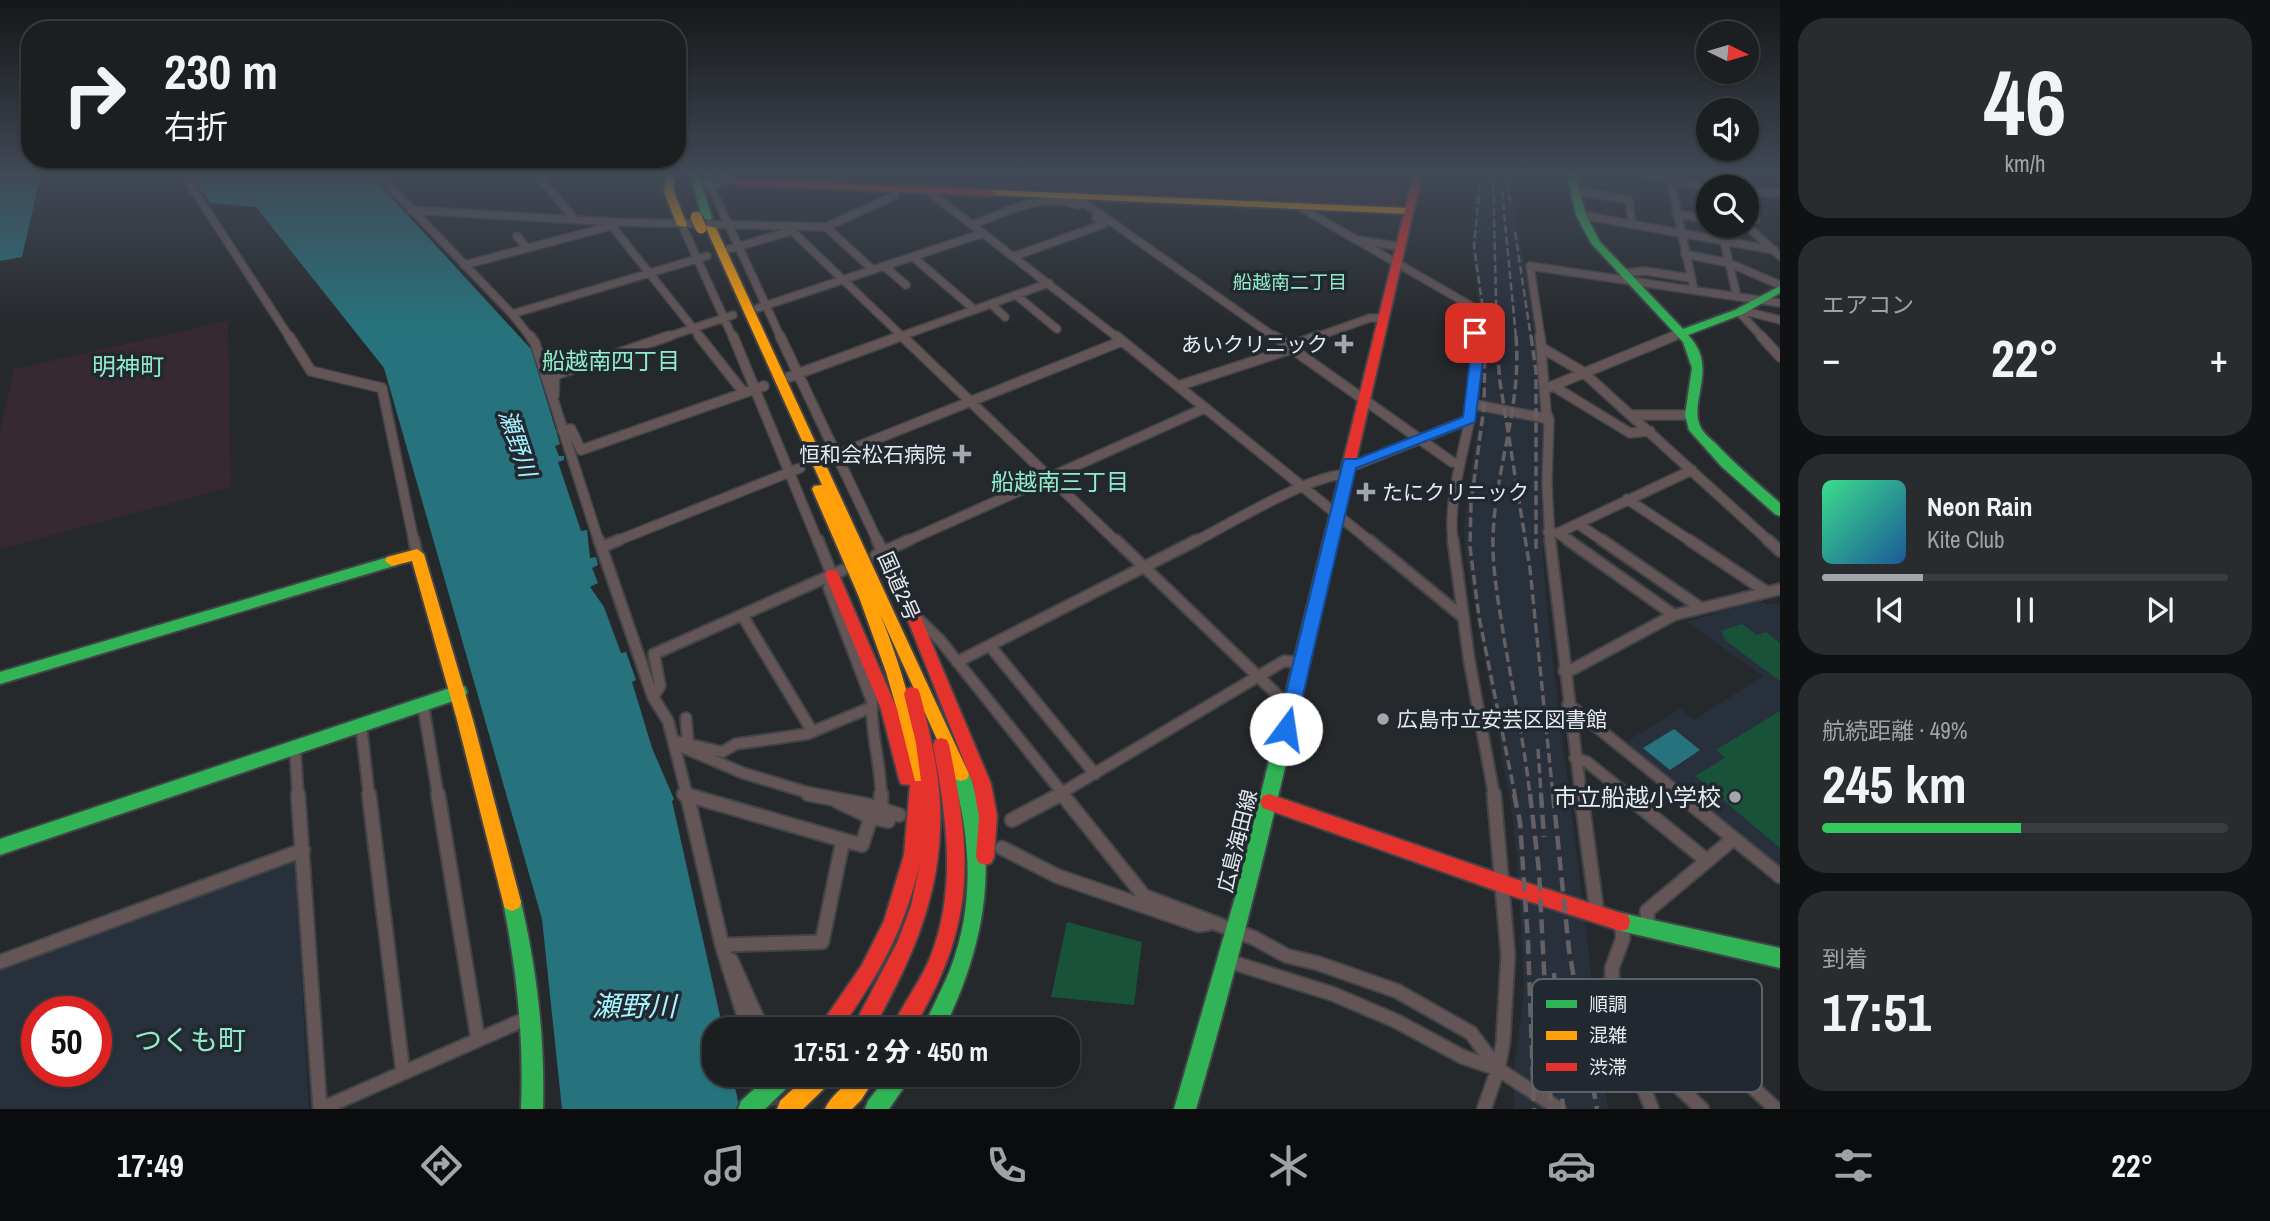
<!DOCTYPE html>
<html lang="ja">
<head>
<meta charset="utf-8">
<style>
	body { margin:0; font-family:"Archivo Narrow","Noto Sans JP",sans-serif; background:#292c2e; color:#f1f3f6; height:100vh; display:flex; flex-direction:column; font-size:26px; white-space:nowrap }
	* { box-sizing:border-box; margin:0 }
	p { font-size:23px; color:#a0a2a5 }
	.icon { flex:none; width:38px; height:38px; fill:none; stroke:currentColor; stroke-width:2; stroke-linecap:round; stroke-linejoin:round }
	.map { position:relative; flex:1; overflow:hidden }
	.side { display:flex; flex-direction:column; gap:18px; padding:18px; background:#0f1112; width:490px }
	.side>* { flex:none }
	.hud { position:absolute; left:21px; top:21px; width:665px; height:147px; border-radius:28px; box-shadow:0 2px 5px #0004,0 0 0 2px #3a3d3f; background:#1c1f21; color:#f1f3f6; overflow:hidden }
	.needle { width:46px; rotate:95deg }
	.controls { position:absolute; left:1696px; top:21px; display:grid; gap:14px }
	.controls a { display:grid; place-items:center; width:63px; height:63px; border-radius:50%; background:#1c1f21; box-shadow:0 2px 5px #0004,0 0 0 2px #3a3d3f; font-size:35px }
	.speed { position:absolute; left:21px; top:996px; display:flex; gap:14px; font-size:35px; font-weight:700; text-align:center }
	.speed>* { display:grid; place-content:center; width:91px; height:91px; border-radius:50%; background:#1c1f21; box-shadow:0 2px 5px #0004,0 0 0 2px #3a3d3f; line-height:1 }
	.speed .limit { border:10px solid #d22; background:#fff; color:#111 }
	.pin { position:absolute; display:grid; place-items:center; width:60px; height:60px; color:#fff; margin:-30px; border-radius:14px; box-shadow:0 4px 10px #0006 }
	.me { position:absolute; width:77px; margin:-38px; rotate:14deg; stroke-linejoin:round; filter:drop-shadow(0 0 5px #0008) }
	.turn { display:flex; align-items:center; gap:24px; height:147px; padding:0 28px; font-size:32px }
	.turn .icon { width:91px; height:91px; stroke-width:2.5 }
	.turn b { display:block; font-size:49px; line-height:60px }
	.big { font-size:52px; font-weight:800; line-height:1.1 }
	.side .tile { flex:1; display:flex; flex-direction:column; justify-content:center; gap:10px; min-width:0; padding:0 24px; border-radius:28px; background:#292c2e }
	.side .dial { align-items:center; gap:0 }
	.dial b { font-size:91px; line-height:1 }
	.song { display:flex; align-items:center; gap:21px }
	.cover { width:84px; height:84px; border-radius:10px; background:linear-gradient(135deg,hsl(150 70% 55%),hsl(210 70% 35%)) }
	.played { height:7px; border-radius:4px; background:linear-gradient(90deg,#a3a7ab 25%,#3a3d3f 25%) }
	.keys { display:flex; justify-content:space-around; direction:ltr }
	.heat { display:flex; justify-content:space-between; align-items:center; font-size:38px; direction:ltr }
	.charge { height:10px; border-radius:5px; background:linear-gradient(90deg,#34c759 49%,#3a3d3f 0) }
	.trip { position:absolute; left:702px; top:1017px; width:378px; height:70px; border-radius:28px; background:#1c1f21; box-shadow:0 2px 5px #0004,0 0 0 2px #3a3d3f; font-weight:800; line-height:70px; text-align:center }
	.menu { display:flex; height:112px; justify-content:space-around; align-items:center; background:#0b0c0d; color:#a0a2a5 }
	.menu .icon { width:49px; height:49px }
	.menu .selected { color:#a3a7ab }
	.menu b { font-size:32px; color:#f1f3f6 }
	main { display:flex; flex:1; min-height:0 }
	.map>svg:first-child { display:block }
	.commercial { fill:#372931 }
	.built { fill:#28303c; fill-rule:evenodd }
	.green { fill:#185339 }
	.water { fill:#27737d }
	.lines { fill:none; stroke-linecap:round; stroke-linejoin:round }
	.street-tunnel { stroke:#434649; stroke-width:13; stroke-dasharray:13 7; stroke-linecap:butt }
	.street-far3-casing { stroke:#424447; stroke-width:10 }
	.street-far2-casing { stroke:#424447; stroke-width:12 }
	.street-far1-casing { stroke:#424447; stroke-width:14 }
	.street-casing { stroke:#424447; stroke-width:17 }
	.fast-casing { stroke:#424447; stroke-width:4 }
	.slow-casing { stroke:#424447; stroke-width:4 }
	.jam-casing { stroke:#424447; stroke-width:4 }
	.street-far3 { stroke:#645557; stroke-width:7 }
	.street-far2 { stroke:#645557; stroke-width:9 }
	.street-far1 { stroke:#645557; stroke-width:10 }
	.street { stroke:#645557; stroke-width:13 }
	.fast { fill:#30b455; fill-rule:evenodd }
	.slow { fill:#ff9f0a; fill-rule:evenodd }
	.jam { fill:#e5322d; fill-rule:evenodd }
	.rail-far2 { stroke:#666063; stroke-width:2.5; stroke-dasharray:8 3.5; stroke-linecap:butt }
	.rail-far1 { stroke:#666063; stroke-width:3.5; stroke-dasharray:10 4.5; stroke-linecap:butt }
	.rail { stroke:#666063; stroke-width:4.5; stroke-dasharray:14 7; stroke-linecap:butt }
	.slow-bridge-casing { stroke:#424447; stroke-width:14; stroke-linecap:butt }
	.slow-bridge { stroke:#ff9f0a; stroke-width:11 }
	.route { fill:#1a73e8; stroke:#114b97; stroke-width:2 }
	.poi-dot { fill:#a3a7ab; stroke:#222830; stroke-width:2.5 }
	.labels { text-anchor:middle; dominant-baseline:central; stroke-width:7; stroke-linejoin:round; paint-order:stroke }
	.far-neighbourhood-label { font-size:19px; fill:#91ebc8; stroke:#222830 }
	.poi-label { font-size:21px; fill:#e7ebf0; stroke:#222830; text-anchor:end }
	.street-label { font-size:21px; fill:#e7ebf0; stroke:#222830 }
	.neighbourhood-label { font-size:23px; fill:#91ebc8; stroke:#222830 }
	.water-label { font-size:23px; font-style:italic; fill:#a6f4ff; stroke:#222830 }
	.quarter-label { font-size:24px; fill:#91ebc8; stroke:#222830 }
	.near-poi-label { font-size:24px; fill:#e7ebf0; stroke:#222830; text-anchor:end }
	.near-water-label { font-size:28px; font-style:italic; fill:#a6f4ff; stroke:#222830 }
	.near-quarter-label { font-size:28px; fill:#91ebc8; stroke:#222830 }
	.key { fill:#222830; stroke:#5d626a; stroke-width:2 }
	.key-label { font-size:19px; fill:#e7ebf0 }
</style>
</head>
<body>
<main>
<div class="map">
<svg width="1780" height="1109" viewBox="0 0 1780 1109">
	<rect width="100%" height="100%" fill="#26292c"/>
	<path class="commercial" d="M736,173H1408L1395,205L1285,200L1277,198L895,184V181Z
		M228,321L231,487L0,549V431L14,369Z"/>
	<path class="built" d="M1474,173H1509L1538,346L1544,414L1543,556L1549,630L1608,1109H1514V1070L1524,992L1520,896L1512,812L1465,550L1464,524L1483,384L1481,325L1471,240Z
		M1758,600L1768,605L1774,603L1780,607V869L1624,743L1680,709L1694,720L1763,676L1687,622Z
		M295,859L309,1109H0V967ZM37,1012H96V1071H37Z"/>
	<path class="green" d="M1742,624L1757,635L1766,632L1780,643V681L1726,641L1721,631Z
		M1780,711V848L1695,776L1725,758L1716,750Z
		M1067,922L1142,942L1134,1005L1051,997Z"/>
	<path class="water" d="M0,173H41L22,257L0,261Z
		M189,173H369L531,349L560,444L555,446L559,456H564V460L558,462L581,531L587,530L590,558L596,557L598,565L592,568L598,583L590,587L604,607L621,653L626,652L636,680L632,682L652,748L674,799L672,801L723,1029H714V1074L732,1075L740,1109H562L542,919L384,368L256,207L210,203Z
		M1674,729L1700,750L1670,770L1643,748Z"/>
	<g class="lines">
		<path class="street-tunnel" d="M764,1074L774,1109"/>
		<defs>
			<path id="street-far3" d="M377,173L512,314L531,338
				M536,173L575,220
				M1643,173L1708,188
				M1669,173H1683
				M726,180L711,187L781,338
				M189,183L290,338
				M1671,183L1694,290
				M927,190L1118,338
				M1574,190L1629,200L1632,225
				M1746,192L1780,193
				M1073,195L1276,338
				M1296,205L1473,307L1475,338
				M1746,206L1756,219L1746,221
				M411,210L612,222L826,227L894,196L897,189
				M1676,214L1708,219
				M1581,215L1774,250
				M612,222L611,225L701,338
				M682,225L733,338
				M972,225C1004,213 1044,191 1078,205
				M1746,225L1780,256
				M1724,226L1734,243
				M793,227L792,231L904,338
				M826,227L873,270
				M517,236L527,248
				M1360,240L1401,247
				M1724,241L1737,297
				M729,249L792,231
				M1685,254L1729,263L1780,285
				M1015,256L1104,224L1096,218
				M913,257L975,310
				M464,265L611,226
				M884,266L906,285
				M1624,273L1645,271L1690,278
				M1016,295L1057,329
				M991,304L1005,317
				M758,308L984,233
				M1741,310L1780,320
				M1739,312L1763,338
				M512,314L707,256
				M664,338L733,315
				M896,338L1049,283
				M1313,338L1370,318H1383
				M1541,338L1530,266L1780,303
				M1669,338L1682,333"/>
			<path id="street-far2" d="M289,336L311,371L382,388L414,542
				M530,336L535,343L599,542
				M699,336L744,393
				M733,336L818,542
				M780,336L878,542
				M902,336L1117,542
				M1116,336L1371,542
				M1274,336L1452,462L1460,464
				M1540,336L1546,412L1549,419L1547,483L1550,542
				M1761,336L1780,357
				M1288,347L1318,336
				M1542,348L1583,372L1770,542
				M789,377L901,336
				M1178,386L1291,349
				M1553,386L1630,433L1650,431
				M1545,389L1674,336
				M554,396L555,375L669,336
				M1472,404L1549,419
				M1631,415H1691
				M562,430L571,429L581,450L764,386
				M829,458L1122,341
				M1350,462L1358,464L1470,419
				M1627,499L1692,542
				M1578,524L1605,542
				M1548,532L1558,533L1692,470
				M1558,533L1571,542
				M614,542L800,468
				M905,542L1205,408
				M1194,542C1226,526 1315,472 1346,475
				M1453,542C1448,504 1461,461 1469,423C1475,395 1477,365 1475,336"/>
			<path id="street-far1" d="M414,540L417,554
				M599,540L653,697L668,721L687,795
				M818,540L832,575L829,588L872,701C870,733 881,763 881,795
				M877,540L912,613L940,640L1064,795
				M1116,540L1291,708
				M1369,540L1464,618
				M1453,540L1469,659L1494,795
				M1550,540L1581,795
				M1568,540L1674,615
				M1602,540L1701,608
				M1689,540L1767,592
				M1768,540L1780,551
				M602,547L619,540
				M876,555L909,540
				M742,615L812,731
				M990,646L1095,774
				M957,662L1197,540
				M1564,671L1573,669L1674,615L1780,589
				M653,697L660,686L654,654L843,570
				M423,704L438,795
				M1568,704L1681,795
				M686,718L688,743
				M361,725L369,795
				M676,741L722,752L736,744L807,734L872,707
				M675,744L743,773L816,795
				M295,748L298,795
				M1575,758L1587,762L1628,795
				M684,794L689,795
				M1058,795L1284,661L1302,663"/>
			<path id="street" d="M298,794L320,1109
				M369,794L403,1073
				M438,794L478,1040
				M684,794L843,840L822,942L722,945
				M687,794L722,945L748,1029
				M808,794L867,805L899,815
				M881,794V807
				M1062,794L1144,896L1254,938L1287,956L1317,963L1397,991L1471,1033L1498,1069
				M1581,794L1597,913
				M1625,794L1706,860
				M1679,794L1780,876
				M837,801L871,817L888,821
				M1012,820L1061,794
				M843,840L862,845L871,817
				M1002,848L1057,876L1199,925L1207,924
				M1621,922L1623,938L1612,968V985L1629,1052L1652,1109
				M1648,929L1647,911L1733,839
				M731,960L762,1029
				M1228,961L1333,994L1396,1021L1463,1057L1498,1069L1559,1109
				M0,962L303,850
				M1629,1052L1647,1057L1702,1109
				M1722,1059L1776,1109
				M321,1109L530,1017
				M1484,1109L1498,1069L1503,1043L1508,955L1494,794"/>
			<path id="fast" d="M690,173H698L712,218L710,220L702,218Z
				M704,173H712L714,189L706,187Z
				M1567,173H1575L1586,215L1600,242L1683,329L1735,310L1780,286V293L1743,314L1688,335C1720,368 1687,402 1701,428C1704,434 1711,439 1716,444C1736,465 1758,484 1780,503V516L1775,514L1721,466L1689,430L1685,415L1692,368L1683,342L1591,243L1576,215Z
				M1333,526L1340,531C1295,725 1252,918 1196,1109H1174L1236,894L1326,531Z
				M392,556L397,557L399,561L397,565L0,684V672Z
				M459,685L465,687L467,692L465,697L0,855V839Z
				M961,767L967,769C974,785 979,803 982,821C994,895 976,963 944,1029H923C931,1009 942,990 950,970C975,905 971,840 953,774L955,769Z
				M512,893L519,896L521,902C537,971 545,1039 543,1109H521C524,1039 517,971 503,902L505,896Z
				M1621,913L1780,948V968L1621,931L1614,929L1612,922L1614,915Z
				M771,1074H797L794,1081L765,1109H738L741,1101Z
				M889,1074H913L889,1109H865L868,1101Z"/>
			<path id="slow" d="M666,173H674V192L687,225L685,227L677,225L664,192Z
				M992,190L1409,208L1414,211L1409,214L989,195V191Z
				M708,226L716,228L969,774L967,779L961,781L955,779L880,614C903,670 918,727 927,787L924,792L918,795L912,792L897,710L886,672L859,597L812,489L814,486L822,485L706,228Z
				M417,549L424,554L473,720L521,902L519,908L512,911L505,908L503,902L457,720L412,561L392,566L385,561L387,557Z
				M809,1074H835L832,1081L803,1109H777L780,1101Z
				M855,1074H878L861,1100L852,1109H825C831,1095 846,1086 855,1074Z"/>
			<path id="jam" d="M713,173C723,173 730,178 740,179L992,190L997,193L992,196L740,185L723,182Z
				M1414,173H1422L1340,531L1333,536L1326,531Z
				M832,570L837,571L839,575L897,709L915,781H921L916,743L904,694L906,689L912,687L918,689L920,694C928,725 936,757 939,789C947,880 917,951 873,1029H852L898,941L911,906L921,858C906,926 881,973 840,1029H818L862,965L884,921L904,855L910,785L901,784L899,779L881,709L825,575L827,571Z
				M912,607L917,609L919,613L991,784L997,816L994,857L991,863L985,865L979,863L976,857L979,816L973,784L905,613L907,609Z
				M941,738L947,740L949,745C973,859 975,926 913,1029H892C902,1004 920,983 930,958C958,889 946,815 933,745L935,740Z
				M1269,794L1503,875L1621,913L1628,915L1630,922L1628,929L1621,931L1503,893L1263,808L1260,802L1263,796Z"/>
		</defs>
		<use href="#street-far3" class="street-far3-casing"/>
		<use href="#street-far2" class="street-far2-casing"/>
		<use href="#street-far1" class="street-far1-casing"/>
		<use href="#street" class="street-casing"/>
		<use href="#fast" class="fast-casing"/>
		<use href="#slow" class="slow-casing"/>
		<use href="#jam" class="jam-casing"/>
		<use href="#street-far3" class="street-far3"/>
		<use href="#street-far2" class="street-far2"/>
		<use href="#street-far1" class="street-far1"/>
		<use href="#street" class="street"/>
		<use href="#fast" class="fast"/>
		<use href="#slow" class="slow"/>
		<use href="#jam" class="jam"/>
		<path class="rail-far2" d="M1481,173L1474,246L1487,338
			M1493,173L1497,338
			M1506,173L1510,201
			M1502,191L1516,338
			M1515,232L1531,338"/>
		<path class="rail-far1" d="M1487,336L1489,354
			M1496,336L1500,382L1530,569L1553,795
			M1516,336C1522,407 1495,468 1493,537C1492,570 1499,605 1504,638C1513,690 1524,743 1530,795
			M1531,336L1536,371V549
			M1485,344L1484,407L1471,503L1470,547L1479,617L1515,795
			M1538,749L1541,795"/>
		<path class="rail" d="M1514,794L1520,822L1528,942L1534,1109
			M1530,794L1539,871L1551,1109
			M1541,794L1544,837
			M1553,794L1569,950L1597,1109
			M1554,973L1563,1109"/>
		<defs>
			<path id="slow-bridge" d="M696,217L701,228"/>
		</defs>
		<use href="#slow-bridge" class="slow-bridge-casing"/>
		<use href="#slow-bridge" class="slow-bridge"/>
	</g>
	<linearGradient id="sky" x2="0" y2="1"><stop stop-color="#151718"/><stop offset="0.53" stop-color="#414956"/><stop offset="1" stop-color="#414956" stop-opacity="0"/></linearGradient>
	<rect width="1780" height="328" fill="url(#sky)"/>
	<path class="route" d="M1475,330L1481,333L1483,360L1475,422L1356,468L1295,729L1292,735L1286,737L1279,735L1277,729L1343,462L1345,459H1357L1463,417L1470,360L1468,333Z"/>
	<g class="poi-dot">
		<path d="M1340.5 333.5h7v7h7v7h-7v7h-7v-7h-7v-7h7z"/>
		<path d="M958.5 443.5h7v7h7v7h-7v7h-7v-7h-7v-7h7z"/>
		<path d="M1362.5 481.5h7v7h7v7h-7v7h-7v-7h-7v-7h7z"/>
		<circle cx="1383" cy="719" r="7"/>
		<circle cx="1735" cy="797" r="7"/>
	</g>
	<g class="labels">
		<g class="far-neighbourhood-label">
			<text x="1290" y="282">船越南二丁目</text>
		</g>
		<g class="poi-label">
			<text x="1328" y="344">あいクリニック</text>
			<text x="946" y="454">恒和会松石病院</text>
			<text x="1382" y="492" text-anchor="start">たにクリニック</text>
			<text x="1397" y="719" text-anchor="start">広島市立安芸区図書館</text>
		</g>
		<g class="street-label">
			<text transform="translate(899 586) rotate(66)">国道2号</text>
			<text transform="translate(1237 841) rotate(-76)">広島海田線</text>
		</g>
		<g class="neighbourhood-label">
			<text x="611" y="360">船越南四丁目</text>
			<text x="1060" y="481">船越南三丁目</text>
		</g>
		<g class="water-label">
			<text transform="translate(518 443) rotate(71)">瀬野川</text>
		</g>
		<g class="quarter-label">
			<text x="128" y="366">明神町</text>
		</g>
		<g class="near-poi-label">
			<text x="1721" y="797">市立船越小学校</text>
		</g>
		<g class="near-water-label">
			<text x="634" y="1006">瀬野川</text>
		</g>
		<g class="near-quarter-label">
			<text x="190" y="1040">つくも町</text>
		</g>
	</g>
	<rect x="1532" y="979" width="230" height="113" rx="10" class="key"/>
	<rect x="1546" y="1000" width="31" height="8" fill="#30b455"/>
	<rect x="1546" y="1031" width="31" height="9" fill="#ff9f0a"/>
	<rect x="1546" y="1063" width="31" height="8" fill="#e5322d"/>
	<g class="key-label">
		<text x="1589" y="1011">順調</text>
		<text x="1589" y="1042">混雑</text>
		<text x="1589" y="1074">渋滞</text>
	</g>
</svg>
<div class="controls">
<a><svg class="needle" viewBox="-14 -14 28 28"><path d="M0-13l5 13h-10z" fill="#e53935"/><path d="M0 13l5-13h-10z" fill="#a0a2a5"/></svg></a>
<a><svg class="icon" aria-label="sound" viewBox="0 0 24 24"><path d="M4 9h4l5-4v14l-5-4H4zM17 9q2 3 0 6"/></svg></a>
<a><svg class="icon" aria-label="search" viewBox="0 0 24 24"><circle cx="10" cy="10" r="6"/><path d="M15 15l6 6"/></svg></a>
</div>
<div class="speed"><div class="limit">50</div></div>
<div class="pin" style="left:1475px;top:333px;background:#d93025"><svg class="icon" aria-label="arrive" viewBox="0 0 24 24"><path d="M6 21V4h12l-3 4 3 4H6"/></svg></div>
<svg class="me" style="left:1286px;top:729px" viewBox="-20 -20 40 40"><circle r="19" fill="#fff"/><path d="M0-13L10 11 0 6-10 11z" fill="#1a73e8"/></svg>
<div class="trip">17:51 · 2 分 · 450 m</div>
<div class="hud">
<div class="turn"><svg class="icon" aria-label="right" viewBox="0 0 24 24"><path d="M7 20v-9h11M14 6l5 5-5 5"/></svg><div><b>230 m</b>右折</div></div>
</div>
</div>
<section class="side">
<div class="tile dial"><b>46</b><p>km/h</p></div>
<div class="tile"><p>エアコン</p>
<div class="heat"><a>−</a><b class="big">22°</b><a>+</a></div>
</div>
<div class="tile">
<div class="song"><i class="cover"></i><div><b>Neon Rain</b><p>Kite Club</p></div></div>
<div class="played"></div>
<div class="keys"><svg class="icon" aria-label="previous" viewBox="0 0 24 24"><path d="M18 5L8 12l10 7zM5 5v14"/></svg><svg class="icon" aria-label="pause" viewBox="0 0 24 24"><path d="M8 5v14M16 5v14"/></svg><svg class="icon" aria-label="next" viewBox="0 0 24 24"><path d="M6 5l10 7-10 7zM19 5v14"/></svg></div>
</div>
<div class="tile"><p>航続距離 · 49%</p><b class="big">245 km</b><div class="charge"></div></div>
<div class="tile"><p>到着</p><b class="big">17:51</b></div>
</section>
</main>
<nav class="menu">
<b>17:49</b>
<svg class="icon selected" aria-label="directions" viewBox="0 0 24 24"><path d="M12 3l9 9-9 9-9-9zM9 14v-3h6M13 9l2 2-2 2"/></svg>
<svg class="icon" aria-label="music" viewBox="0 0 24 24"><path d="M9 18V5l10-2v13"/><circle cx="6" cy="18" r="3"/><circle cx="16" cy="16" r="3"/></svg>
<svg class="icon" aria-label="phone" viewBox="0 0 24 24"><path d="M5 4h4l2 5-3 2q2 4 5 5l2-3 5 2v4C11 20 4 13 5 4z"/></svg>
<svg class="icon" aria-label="climate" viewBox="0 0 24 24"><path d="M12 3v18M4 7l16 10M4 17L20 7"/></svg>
<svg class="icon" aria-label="car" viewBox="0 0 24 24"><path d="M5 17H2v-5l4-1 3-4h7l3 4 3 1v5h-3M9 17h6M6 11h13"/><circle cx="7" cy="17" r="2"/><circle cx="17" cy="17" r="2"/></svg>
<svg class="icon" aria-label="filters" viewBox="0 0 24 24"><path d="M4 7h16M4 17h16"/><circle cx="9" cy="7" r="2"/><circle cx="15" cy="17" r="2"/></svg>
<b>22°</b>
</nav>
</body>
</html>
